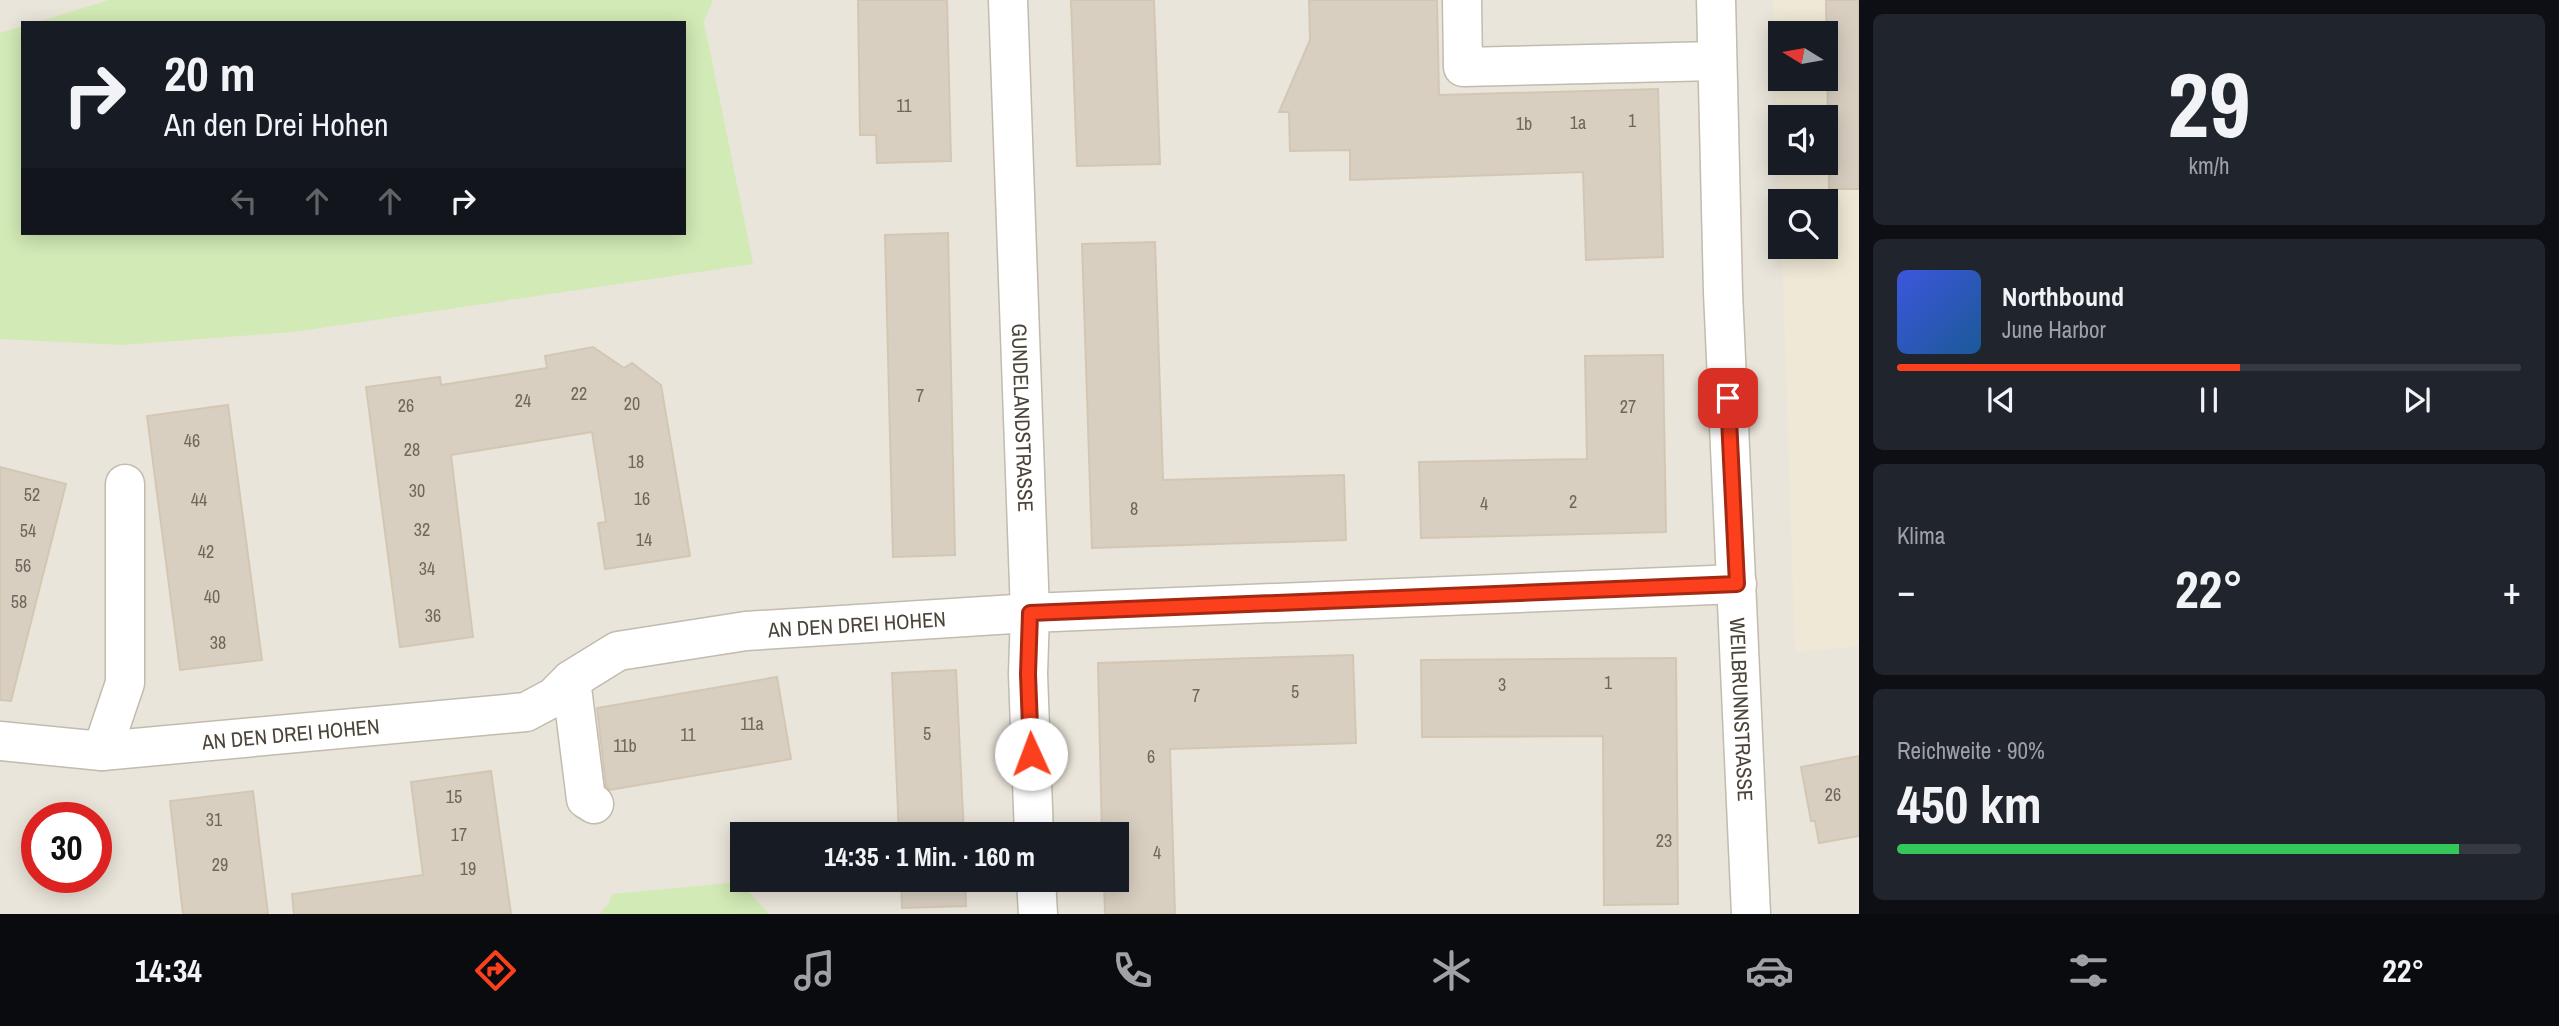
<!DOCTYPE html>
<html lang="de">
<head>
<meta charset="utf-8">
<style>
	body { margin:0; font-family:"Archivo Narrow",sans-serif; background:#20242c; color:#f1f3f6; height:100vh; display:flex; flex-direction:column; font-size:26px; white-space:nowrap }
	* { box-sizing:border-box; margin:0 }
	p { font-size:23px; color:#9ea1a6 }
	.icon { flex:none; width:38px; height:38px; fill:none; stroke:currentColor; stroke-width:2; stroke-linecap:round; stroke-linejoin:round }
	.map { position:relative; flex:1; overflow:hidden }
	.sheet { display:flex; flex-direction:column; gap:14px; padding:14px; background:#0d0f14; width:700px }
	.sheet>* { flex:none }
	.top-card { position:absolute; left:21px; top:21px; width:665px; height:214px; border-radius:0px; box-shadow:0 4px 18px #0003; background:#171b24; color:#f1f3f6; overflow:hidden }
	.needle { width:46px; rotate:281deg }
	.tools { position:absolute; left:1768px; top:21px; display:grid; gap:14px }
	.tools a { display:grid; place-items:center; width:70px; height:70px; border-radius:0px; background:#171b24; box-shadow:0 4px 18px #0003; font-size:35px }
	.speed { position:absolute; left:21px; top:802px; display:flex; gap:14px; font-size:35px; font-weight:700; text-align:center }
	.speed>* { display:grid; place-content:center; width:91px; height:91px; border-radius:50%; background:#171b24; box-shadow:0 4px 18px #0003; line-height:1 }
	.speed .limit { border:10px solid #d22; background:#fff; color:#111 }
	.pin { position:absolute; display:grid; place-items:center; width:60px; height:60px; color:#fff; margin:-30px; border-radius:14px; box-shadow:0 4px 10px #0006 }
	.me { position:absolute; width:77px; margin:-38px; rotate:358deg; stroke-linejoin:round; filter:drop-shadow(0 0 5px #0008) }
	.turn { display:flex; align-items:center; gap:24px; height:147px; padding:0 28px; font-size:32px }
	.turn .icon { width:91px; height:91px; stroke-width:2.5 }
	.turn b { display:block; font-size:49px; line-height:60px }
	.lanes { display:flex; align-items:center; height:66px; padding:0 28px; background:#0003; justify-content:center; gap:35px; direction:ltr }
	.lanes .off { opacity:.35 }
	.big { font-size:52px; font-weight:800; line-height:1.1 }
	.sheet .widget { flex:1; display:flex; flex-direction:column; justify-content:center; gap:10px; min-width:0; padding:0 24px; border-radius:10px; background:#20242c }
	.sheet .dial { align-items:center; gap:0 }
	.dial b { font-size:91px; line-height:1 }
	.song { display:flex; align-items:center; gap:21px }
	.cover { width:84px; height:84px; border-radius:10px; background:linear-gradient(135deg,hsl(230 70% 55%),hsl(210 70% 35%)) }
	.played { height:7px; border-radius:4px; background:linear-gradient(90deg,#fc3f1d 55%,#363941 55%) }
	.keys { display:flex; justify-content:space-around; direction:ltr }
	.heat { display:flex; justify-content:space-between; align-items:center; font-size:38px; direction:ltr }
	.charge { height:10px; border-radius:5px; background:linear-gradient(90deg,#34c759 90%,#363941 0) }
	.trip { position:absolute; left:730px; top:822px; width:399px; height:70px; border-radius:0px; background:#171b24; box-shadow:0 4px 18px #0003; font-weight:800; line-height:70px; text-align:center }
	.tabs { display:flex; height:112px; justify-content:space-around; align-items:center; background:#090b0e; color:#9ea1a6 }
	.tabs .icon { width:49px; height:49px }
	.tabs .active { color:#fc3f1d }
	.tabs b { font-size:32px; color:#f1f3f6 }
	main { display:flex; flex:1; min-height:0 }
	.map>svg:first-child { display:block }
	.residential { fill:#eae5da; fill-rule:evenodd }
	.education { fill:#efe8d6; fill-rule:evenodd }
	.green { fill:#d2eab5 }
	.building { fill:#d8cfc1; stroke:#d3c7b4; stroke-width:2 }
	.lines { fill:none; stroke-linecap:round; stroke-linejoin:round }
	.minor-casing { stroke:#c2bbae; stroke-width:41 }
	.minor { stroke:#fff; stroke-width:38 }
	.route-casing { stroke:#a42913; stroke-width:18 }
	.route { stroke:#fc3f1d; stroke-width:12 }
	.labels { text-anchor:middle; dominant-baseline:central; stroke-width:5; stroke-linejoin:round; paint-order:stroke }
	.number-label { font-size:18px; fill:#6e675b }
	.street-label { font-size:21px; fill:#4b4439; stroke:#fff }
</style>
</head>
<body>
<main>
<div class="map">
<svg width="1859" height="914" viewBox="0 0 1859 914">
	<rect width="100%" height="100%" fill="#f6f3ec"/>
	<path class="residential" d="M0,0H1859V914H0ZM23,23H684V233H23ZM1780,33H1825V79H1780ZM1780,117H1825V163H1780ZM1780,201H1825V247H1780ZM37,817H96V877H37ZM742,835H1116V880H742Z"/>
	<path class="education" d="M1773,0H1859V646L1795,652L1782,247H1825V201H1780ZM1780,33H1825V79H1780ZM1780,117H1825V163H1780Z"/>
	<path class="green" d="M109,0H713L704,21L753,264L293,332L122,345L0,339V33L23,26V233H684V23H34Z
		M740,882L769,914H599L608,904L612,894Z"/>
	<path class="building" d="M858,0H947L951,161L877,163L876,135H860Z
		M1071,0H1154L1160,164L1077,166Z
		M1309,0H1437L1439,95L1658,89L1663,257L1586,260L1583,172L1350,180V150L1290,151L1289,112H1279L1310,40Z
		M1826,0H1859V189H1829Z
		M948,233L955,555L893,557L885,235Z
		M1155,242L1163,480L1344,475L1346,540L1092,548L1082,244Z
		M593,347L624,368L632,363L661,385L690,556L605,569L598,523L606,522L592,432L451,455L473,637L400,647L366,387L440,377L441,385L547,368L545,356Z
		M1663,355L1666,532L1421,538L1419,462L1587,459L1585,356Z
		M228,405L262,660L180,670L147,416Z
		M0,467L66,484L11,701L0,700Z
		M1353,655L1356,743L1170,749L1175,914H1105L1104,880H1116V835H1102L1098,663Z
		M1676,658L1678,904L1604,905L1603,736L1422,737L1421,660Z
		M956,670L964,835H899L892,673Z
		M777,677L791,759L610,790L606,786L597,708Z
		M1859,756V836L1819,843L1815,821H1811L1801,767Z
		M491,771L511,914H294L292,894L423,875L411,782Z
		M253,791L268,914H183L170,801Z
		M901,880H965L966,906L902,908Z"/>
	<g class="lines">
		<defs>
			<g id="minor">
				<path id="s1" d="M1008,0L1030,613L1028,674L1034,835"/>
				<path d="M1462,0L1463,67L1717,61"/>
				<path id="s2" d="M1716,0L1723,292L1751,914"/>
				<path d="M571,680L586,799L594,804"/>
				<path id="s3" d="M0,741L102,751L526,712L554,697L571,680L618,651L746,631L1030,613L1737,584"/>
				<path d="M102,751L125,683V484"/>
				<path d="M1036,880L1038,914"/>
			</g>
		</defs>
		<use href="#minor" class="minor-casing"/>
		<use href="#minor" class="minor"/>
	</g>
	<g class="lines">
		<defs>
			<path id="route" d="M1031,754L1028,674L1030,613L1737,584L1728,398"/>
		</defs>
		<use href="#route" class="route-casing"/>
		<use href="#route" class="route"/>
	</g>
	<g class="labels">
		<g class="number-label">
			<text x="904" y="105">11</text>
			<text x="1632" y="120">1</text>
			<text x="1578" y="122">1a</text>
			<text x="1524" y="123">1b</text>
			<text x="579" y="393">22</text>
			<text x="920" y="395">7</text>
			<text x="523" y="400">24</text>
			<text x="632" y="403">20</text>
			<text x="406" y="405">26</text>
			<text x="1628" y="406">27</text>
			<text x="192" y="440">46</text>
			<text x="412" y="449">28</text>
			<text x="636" y="461">18</text>
			<text x="417" y="490">30</text>
			<text x="32" y="494">52</text>
			<text x="642" y="498">16</text>
			<text x="199" y="499">44</text>
			<text x="1573" y="501">2</text>
			<text x="1484" y="503">4</text>
			<text x="1134" y="508">8</text>
			<text x="422" y="529">32</text>
			<text x="28" y="530">54</text>
			<text x="644" y="539">14</text>
			<text x="206" y="551">42</text>
			<text x="23" y="565">56</text>
			<text x="427" y="568">34</text>
			<text x="212" y="596">40</text>
			<text x="19" y="601">58</text>
			<text x="433" y="615">36</text>
			<text x="218" y="642">38</text>
			<text x="1608" y="682">1</text>
			<text x="1502" y="684">3</text>
			<text x="1295" y="691">5</text>
			<text x="1196" y="695">7</text>
			<text x="752" y="723">11a</text>
			<text x="927" y="733">5</text>
			<text x="688" y="734">11</text>
			<text x="625" y="745">11b</text>
			<text x="1151" y="756">6</text>
			<text x="1833" y="794">26</text>
			<text x="454" y="796">15</text>
			<text x="214" y="819">31</text>
			<text x="459" y="834">17</text>
			<text x="1664" y="840">23</text>
			<text x="1157" y="852">4</text>
			<text x="220" y="864">29</text>
			<text x="468" y="868">19</text>
		</g>
		<g class="street-label">
			<text stroke="none"><textPath href="#s1" startOffset="418">GUNDELANDSTRASSE</textPath></text>
			<text stroke="none"><textPath href="#s3" startOffset="880">AN DEN DREI HOHEN</textPath></text>
			<text stroke="none"><textPath href="#s2" startOffset="710">WEILBRUNNSTRASSE</textPath></text>
			<text stroke="none"><textPath href="#s3" startOffset="292">AN DEN DREI HOHEN</textPath></text>
		</g>
	</g>
</svg>
<div class="tools">
<a><svg class="needle" viewBox="-14 -14 28 28"><path d="M0-13l5 13h-10z" fill="#e53935"/><path d="M0 13l5-13h-10z" fill="#9ea1a6"/></svg></a>
<a><svg class="icon" aria-label="sound" viewBox="0 0 24 24"><path d="M4 9h4l5-4v14l-5-4H4zM17 9q2 3 0 6"/></svg></a>
<a><svg class="icon" aria-label="search" viewBox="0 0 24 24"><circle cx="10" cy="10" r="6"/><path d="M15 15l6 6"/></svg></a>
</div>
<div class="speed"><div class="limit">30</div></div>
<div class="pin" style="left:1728px;top:398px;background:#d93025"><svg class="icon" aria-label="arrive" viewBox="0 0 24 24"><path d="M6 21V4h12l-3 4 3 4H6"/></svg></div>
<svg class="me" style="left:1031px;top:754px" viewBox="-20 -20 40 40"><circle r="19" fill="#fff"/><path d="M0-13L10 11 0 6-10 11z" fill="#fc3f1d"/></svg>
<div class="trip">14:35 · 1 Min. · 160 m</div>
<div class="top-card">
<div class="turn"><svg class="icon" aria-label="right" viewBox="0 0 24 24"><path d="M7 20v-9h11M14 6l5 5-5 5"/></svg><div><b>20 m</b>An den Drei Hohen</div></div>
<div class="lanes"><svg class="icon off" aria-label="left" viewBox="0 0 24 24"><path d="M17 20v-9H6M10 6l-5 5 5 5"/></svg><svg class="icon off" aria-label="ahead" viewBox="0 0 24 24"><path d="M12 20V5M6 11l6-6 6 6"/></svg><svg class="icon off" aria-label="ahead" viewBox="0 0 24 24"><path d="M12 20V5M6 11l6-6 6 6"/></svg><svg class="icon" aria-label="right" viewBox="0 0 24 24"><path d="M7 20v-9h11M14 6l5 5-5 5"/></svg></div>
</div>
</div>
<section class="sheet">
<div class="widget dial"><b>29</b><p>km/h</p></div>
<div class="widget">
<div class="song"><i class="cover"></i><div><b>Northbound</b><p>June Harbor</p></div></div>
<div class="played"></div>
<div class="keys"><svg class="icon" aria-label="previous" viewBox="0 0 24 24"><path d="M18 5L8 12l10 7zM5 5v14"/></svg><svg class="icon" aria-label="pause" viewBox="0 0 24 24"><path d="M8 5v14M16 5v14"/></svg><svg class="icon" aria-label="next" viewBox="0 0 24 24"><path d="M6 5l10 7-10 7zM19 5v14"/></svg></div>
</div>
<div class="widget"><p>Klima</p>
<div class="heat"><a>−</a><b class="big">22°</b><a>+</a></div>
</div>
<div class="widget"><p>Reichweite · 90%</p><b class="big">450 km</b><div class="charge"></div></div>
</section>
</main>
<nav class="tabs">
<b>14:34</b>
<svg class="icon active" aria-label="directions" viewBox="0 0 24 24"><path d="M12 3l9 9-9 9-9-9zM9 14v-3h6M13 9l2 2-2 2"/></svg>
<svg class="icon" aria-label="music" viewBox="0 0 24 24"><path d="M9 18V5l10-2v13"/><circle cx="6" cy="18" r="3"/><circle cx="16" cy="16" r="3"/></svg>
<svg class="icon" aria-label="phone" viewBox="0 0 24 24"><path d="M5 4h4l2 5-3 2q2 4 5 5l2-3 5 2v4C11 20 4 13 5 4z"/></svg>
<svg class="icon" aria-label="climate" viewBox="0 0 24 24"><path d="M12 3v18M4 7l16 10M4 17L20 7"/></svg>
<svg class="icon" aria-label="car" viewBox="0 0 24 24"><path d="M5 17H2v-5l4-1 3-4h7l3 4 3 1v5h-3M9 17h6M6 11h13"/><circle cx="7" cy="17" r="2"/><circle cx="17" cy="17" r="2"/></svg>
<svg class="icon" aria-label="filters" viewBox="0 0 24 24"><path d="M4 7h16M4 17h16"/><circle cx="9" cy="7" r="2"/><circle cx="15" cy="17" r="2"/></svg>
<b>22°</b>
</nav>
</body>
</html>
